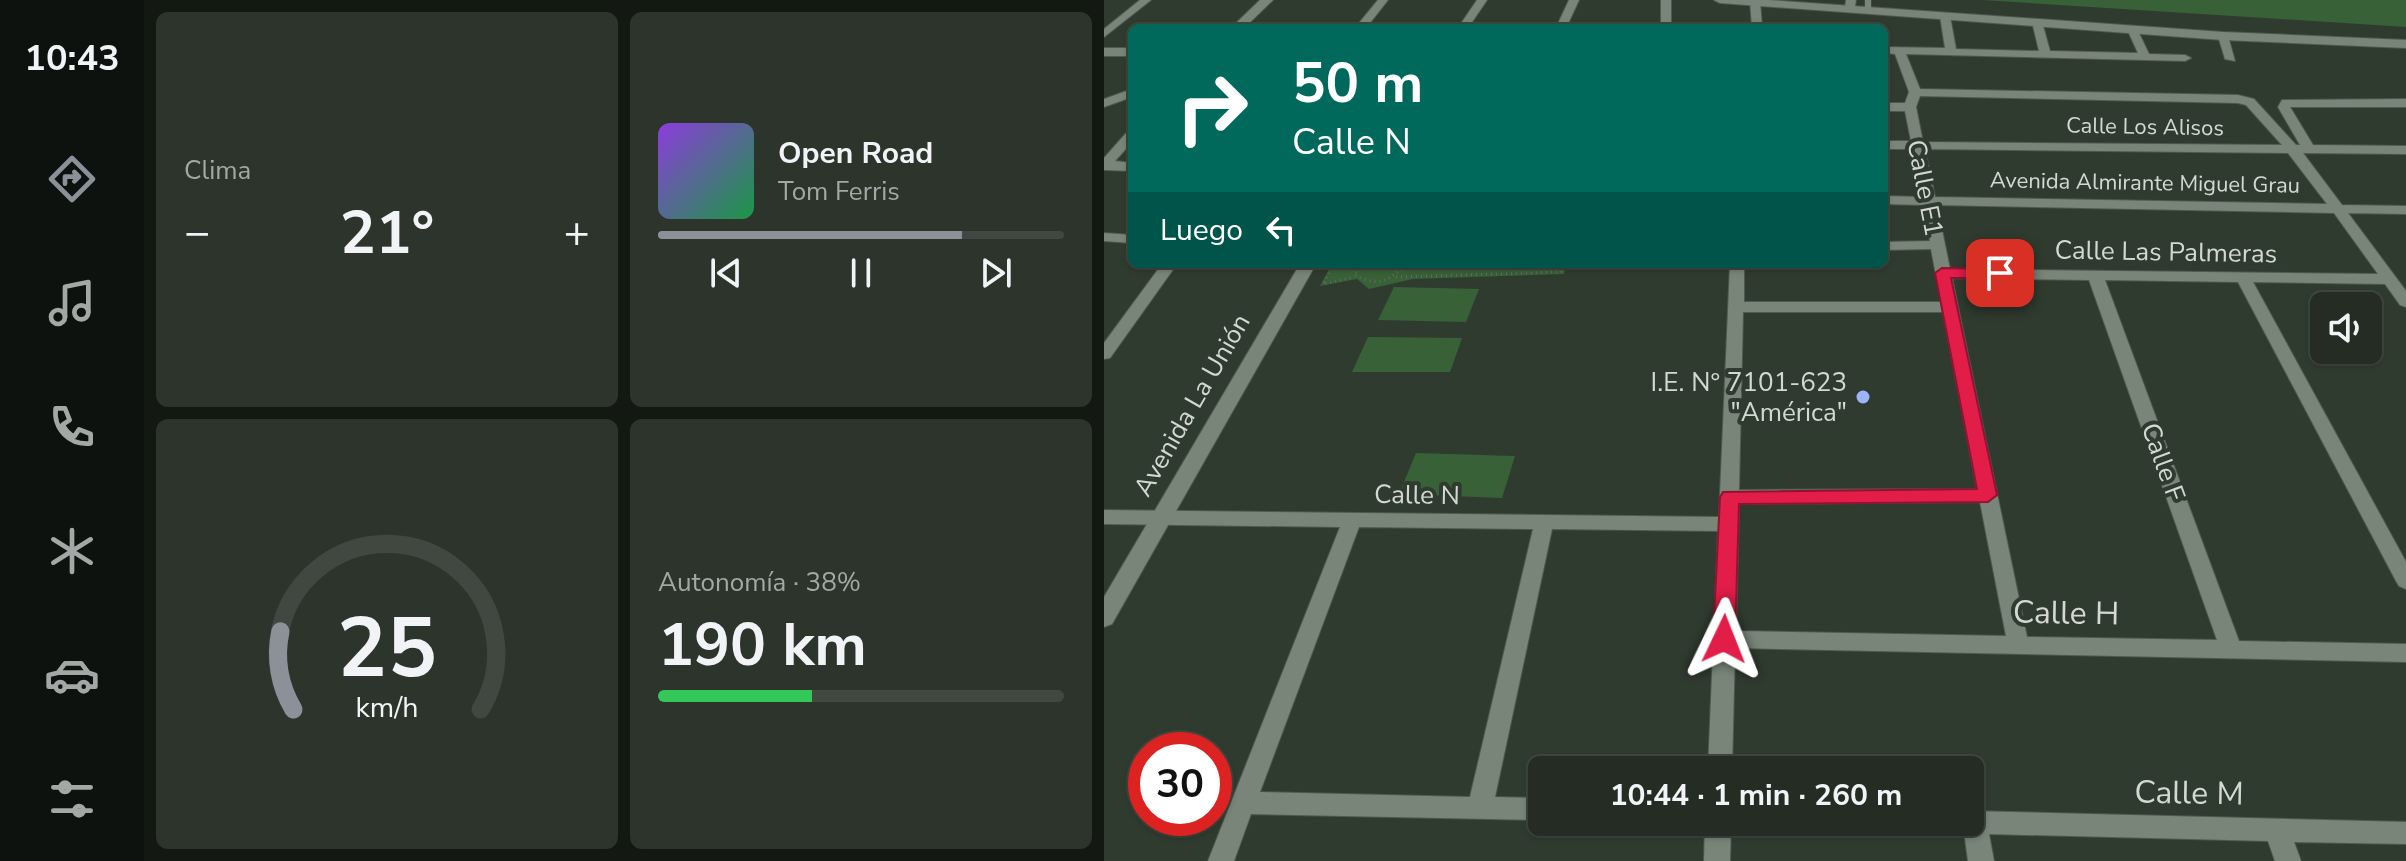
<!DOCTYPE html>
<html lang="es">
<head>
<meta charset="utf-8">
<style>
	body { margin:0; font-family:"Nunito Sans",sans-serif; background:#2c342b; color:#f1f3f6; height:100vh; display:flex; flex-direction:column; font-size:30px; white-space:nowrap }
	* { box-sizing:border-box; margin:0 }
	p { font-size:26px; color:#a3a7a6 }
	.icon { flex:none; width:44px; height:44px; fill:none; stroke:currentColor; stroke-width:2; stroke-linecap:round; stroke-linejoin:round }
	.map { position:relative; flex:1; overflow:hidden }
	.panel { display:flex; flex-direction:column; gap:12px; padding:12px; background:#141813; width:960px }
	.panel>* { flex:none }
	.banner { position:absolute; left:24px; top:24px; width:760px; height:244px; border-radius:12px; box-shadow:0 2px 6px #0004,0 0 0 2px #414841; background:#00695c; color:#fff; overflow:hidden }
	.fabs { position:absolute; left:1206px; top:292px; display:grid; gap:16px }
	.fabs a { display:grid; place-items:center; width:72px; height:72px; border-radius:12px; background:#242c23; box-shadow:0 2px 6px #0004,0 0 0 2px #414841; font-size:40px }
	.speed { position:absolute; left:24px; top:732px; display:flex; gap:16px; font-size:40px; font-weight:700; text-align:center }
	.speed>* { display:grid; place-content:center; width:104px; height:104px; border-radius:50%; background:#242c23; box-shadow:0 2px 6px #0004,0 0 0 2px #414841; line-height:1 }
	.speed .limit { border:12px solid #d22; background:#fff; color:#111 }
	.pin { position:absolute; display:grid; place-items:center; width:68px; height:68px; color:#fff; margin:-34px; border-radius:16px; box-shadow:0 4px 12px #0006 }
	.me { position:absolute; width:88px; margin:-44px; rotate:2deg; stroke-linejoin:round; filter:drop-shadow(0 0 6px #0008) }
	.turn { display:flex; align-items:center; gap:28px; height:168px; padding:0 32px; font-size:36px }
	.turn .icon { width:104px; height:104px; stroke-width:2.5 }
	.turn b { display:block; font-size:56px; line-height:68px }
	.then { display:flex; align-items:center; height:76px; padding:0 32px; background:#0003; gap:16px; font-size:30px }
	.big { font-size:60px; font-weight:700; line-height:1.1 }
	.panel .tile { flex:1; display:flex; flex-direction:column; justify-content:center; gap:12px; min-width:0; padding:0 28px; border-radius:12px; background:#2c342b }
	.panel .dial { align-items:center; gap:0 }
	.dial svg { height:208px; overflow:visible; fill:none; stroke:#414841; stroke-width:7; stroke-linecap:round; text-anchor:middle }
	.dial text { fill:#f1f3f6; stroke:none }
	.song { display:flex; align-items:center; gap:24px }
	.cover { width:96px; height:96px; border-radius:12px; background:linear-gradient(135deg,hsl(270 70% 55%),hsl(140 70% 35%)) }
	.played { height:8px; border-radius:4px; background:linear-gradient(90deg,#8c9099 75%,#414841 75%) }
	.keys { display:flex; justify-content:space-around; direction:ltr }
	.heat { display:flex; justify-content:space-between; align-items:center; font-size:44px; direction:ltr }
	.charge { height:12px; border-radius:6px; background:linear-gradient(90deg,#34c759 38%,#414841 0) }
	.panel .tiles { flex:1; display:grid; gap:12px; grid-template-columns:repeat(2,1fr) }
	.trip { position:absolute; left:424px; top:756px; width:456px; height:80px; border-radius:12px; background:#242c23; box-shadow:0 2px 6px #0004,0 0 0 2px #414841; font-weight:700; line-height:80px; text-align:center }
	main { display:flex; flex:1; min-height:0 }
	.dock { display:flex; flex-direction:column; width:144px; justify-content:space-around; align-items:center; background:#0e120e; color:#a3a7a6 }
	.dock .icon { width:56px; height:56px }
	.dock .active { color:#8c9099 }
	.dock b { font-size:36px; color:#f1f3f6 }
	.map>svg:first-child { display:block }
	.green { fill:#396137 }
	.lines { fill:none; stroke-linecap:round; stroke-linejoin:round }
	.service-casing { stroke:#50594f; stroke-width:7 }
	.minor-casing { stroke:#50594f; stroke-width:2 }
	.tertiary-casing { stroke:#50594f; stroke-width:2 }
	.path { stroke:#626b61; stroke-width:3; stroke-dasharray:1 4; stroke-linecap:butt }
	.service { stroke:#798579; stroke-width:6 }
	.minor { fill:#798579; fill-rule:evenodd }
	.tertiary { fill:#798579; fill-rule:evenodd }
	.route { fill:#e11d48; stroke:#92132f; stroke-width:2 }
	.poi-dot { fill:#9db4fd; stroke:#303b2f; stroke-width:3 }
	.labels { text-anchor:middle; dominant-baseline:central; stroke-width:8; stroke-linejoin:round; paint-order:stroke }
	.far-street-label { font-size:22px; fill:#d3d9d2; stroke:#303b2f }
	.street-label { font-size:26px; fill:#d3d9d2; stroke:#303b2f }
	.poi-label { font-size:26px; fill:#d3d9d2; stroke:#303b2f; text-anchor:end }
	.near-street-label { font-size:32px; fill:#d3d9d2; stroke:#303b2f }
</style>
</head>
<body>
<main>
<nav class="dock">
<b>10:43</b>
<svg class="icon active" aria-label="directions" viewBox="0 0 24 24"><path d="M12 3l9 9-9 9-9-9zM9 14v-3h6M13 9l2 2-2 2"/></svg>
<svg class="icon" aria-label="music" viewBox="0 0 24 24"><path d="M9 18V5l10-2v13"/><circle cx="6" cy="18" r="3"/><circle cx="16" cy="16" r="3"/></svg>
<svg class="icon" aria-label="phone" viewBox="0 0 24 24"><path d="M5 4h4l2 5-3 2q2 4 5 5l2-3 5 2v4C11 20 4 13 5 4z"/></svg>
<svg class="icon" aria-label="climate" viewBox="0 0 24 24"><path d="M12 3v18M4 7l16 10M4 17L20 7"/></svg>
<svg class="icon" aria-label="car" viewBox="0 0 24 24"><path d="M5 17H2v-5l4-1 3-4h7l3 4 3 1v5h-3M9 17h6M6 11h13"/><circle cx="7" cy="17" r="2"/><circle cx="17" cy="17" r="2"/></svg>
<svg class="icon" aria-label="filters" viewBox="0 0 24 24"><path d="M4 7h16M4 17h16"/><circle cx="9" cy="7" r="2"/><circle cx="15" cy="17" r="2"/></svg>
</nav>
<section class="panel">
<div class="tiles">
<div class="tile"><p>Clima</p>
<div class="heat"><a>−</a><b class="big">21°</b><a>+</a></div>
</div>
<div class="tile">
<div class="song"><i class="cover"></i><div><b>Open Road</b><p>Tom Ferris</p></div></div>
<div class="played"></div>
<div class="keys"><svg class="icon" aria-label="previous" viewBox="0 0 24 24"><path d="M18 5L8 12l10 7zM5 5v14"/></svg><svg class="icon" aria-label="pause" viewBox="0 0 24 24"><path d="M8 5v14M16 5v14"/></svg><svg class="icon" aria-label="next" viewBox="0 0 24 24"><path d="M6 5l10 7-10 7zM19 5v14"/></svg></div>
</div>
<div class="tile dial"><svg viewBox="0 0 100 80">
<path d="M14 69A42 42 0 1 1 86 69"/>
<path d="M14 69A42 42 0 0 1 9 39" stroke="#8c9099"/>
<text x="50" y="56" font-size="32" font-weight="700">25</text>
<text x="50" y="72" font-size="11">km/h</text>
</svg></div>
<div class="tile"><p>Autonomía · 38%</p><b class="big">190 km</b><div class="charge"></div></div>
</div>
</section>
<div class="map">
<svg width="1302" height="861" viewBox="0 0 1302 861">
	<rect width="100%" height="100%" fill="#303b2f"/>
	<path class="green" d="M879,0H1302V27Z
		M228,264H462L460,274L309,279L265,289L253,279L216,286Z
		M290,287L375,289L362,322L274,320Z
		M264,337L358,338L346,372H248Z
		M312,453L411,456L398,498L295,494Z"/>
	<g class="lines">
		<defs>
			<path id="service" d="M764,0V10"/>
			<path id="minor" d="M36,0H47L0,37V29Z
				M274,0H284L262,28H251Z
				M373,0H383L364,28H354Z
				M465,0H475L462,28H452Z
				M557,0H567V28H557Z
				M646,0H656L658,28H648Z
				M742,0H752L750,11L741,9Z
				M841,13L846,16L852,49L935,51L928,22L933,19L938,22L946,51L1034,53L1023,29L1028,26L1033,29L1045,54L1081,55L1087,58L1081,61L802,54L816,89L1134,95L1150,99L1192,145H1196L1174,107L1178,100L1302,99V107H1186L1209,145L1302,146V154L1199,153L1238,205L1302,206V214L1244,213L1302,291V307L1296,305L1281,284L1149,282L1302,562V589L1295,586L1292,581L1134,282L1001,280L1135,641L1302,644V662L631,648L628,770H604L614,531L448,529L391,797L438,798V820L147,814L130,861H104L236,527L0,524V510L615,517L626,264H640V302H837L827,249L780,250V242L826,241L819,205L780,204V196L817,197L808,149H780V141H807L801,111H780V103H801L805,92L791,54L780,53V47L841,48L836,16ZM816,96L1134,103L1142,105L1178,145L819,142L812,107ZM821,149L1184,153L1223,204L831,197ZM833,205L1230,213L1274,274L846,269ZM848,278L985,280L1113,640L923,637ZM639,312H839L873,489L635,490ZM876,502L902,636L632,631L635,504ZM255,527L429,529L366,797L156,792Z
				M1119,33L1124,36L1131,61L1121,59L1114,36Z
				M28,89V97L0,107V99Z
				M28,130V142L11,161L28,163V171L0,170V158L24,131Z
				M0,233L28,235V243L0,241Z
				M58,264H73L6,358L0,359V343Z
				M866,811L1302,822V844L1190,842L1197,861H1171L1164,841L885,834L890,861H864L860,831L853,822H866Z
				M601,822H627L626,861H600Z"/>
			<path id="tertiary" d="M156,0H169L140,28H127Z
				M610,0H664L1119,32L1302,40V48L1119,40L616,3Z
				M0,48H28V56H0Z
				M196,264H212L8,624L0,627V597Z"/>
		</defs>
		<use href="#service" class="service-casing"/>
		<use href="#minor" class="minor-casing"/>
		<use href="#tertiary" class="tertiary-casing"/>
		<path class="path" d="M230,264L219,284L250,277
			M258,264L250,275C285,291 281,274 310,264
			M292,277L457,272L459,264"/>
		<use href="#service" class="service"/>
		<use href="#minor" class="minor"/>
		<use href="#tertiary" class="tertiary"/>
	</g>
	<path class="route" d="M838,268L896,269L904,273L896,278H847L893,495L884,502L635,504L631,639L628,645L620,648L613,645L609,639L616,497L619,492L873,489L831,273Z"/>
	<circle class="poi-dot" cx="759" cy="397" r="8"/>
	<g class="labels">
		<g class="far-street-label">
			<text transform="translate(1041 127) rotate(1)">Calle Los Alisos</text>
			<text transform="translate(1041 183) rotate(1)">Avenida Almirante Miguel Grau</text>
		</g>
		<g class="street-label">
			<text transform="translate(821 188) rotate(79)">Calle E1</text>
			<text transform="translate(1062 252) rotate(1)">Calle Las Palmeras</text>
			<text transform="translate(88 405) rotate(-60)">Avenida La Unión</text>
			<text transform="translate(1059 462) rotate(70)">Calle F</text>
			<text transform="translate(313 495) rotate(1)">Calle N</text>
		</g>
		<g class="poi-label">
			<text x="743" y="382">I.E. N° 7101-623<tspan x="743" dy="30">"América"</tspan></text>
		</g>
		<g class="near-street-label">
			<text transform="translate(962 613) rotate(1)">Calle H</text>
			<text transform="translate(1085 793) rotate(1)">Calle M</text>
		</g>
	</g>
</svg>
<div class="fabs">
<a><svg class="icon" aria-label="sound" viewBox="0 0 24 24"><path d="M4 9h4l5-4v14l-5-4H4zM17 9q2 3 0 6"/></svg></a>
</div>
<div class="speed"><div class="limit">30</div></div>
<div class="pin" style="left:896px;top:273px;background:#d93025"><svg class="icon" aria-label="arrive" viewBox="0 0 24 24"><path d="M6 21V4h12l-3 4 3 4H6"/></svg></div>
<svg class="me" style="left:620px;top:639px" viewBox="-20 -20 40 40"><path d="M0-17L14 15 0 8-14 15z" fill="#e11d48" stroke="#fff" stroke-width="4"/></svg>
<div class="trip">10:44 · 1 min · 260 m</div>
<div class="banner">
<div class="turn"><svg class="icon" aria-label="right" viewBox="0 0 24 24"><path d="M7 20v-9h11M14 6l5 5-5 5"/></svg><div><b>50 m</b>Calle N</div></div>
<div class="then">Luego<svg class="icon" aria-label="left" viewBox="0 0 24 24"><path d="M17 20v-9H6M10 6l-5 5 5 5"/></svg></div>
</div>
</div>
</main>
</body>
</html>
